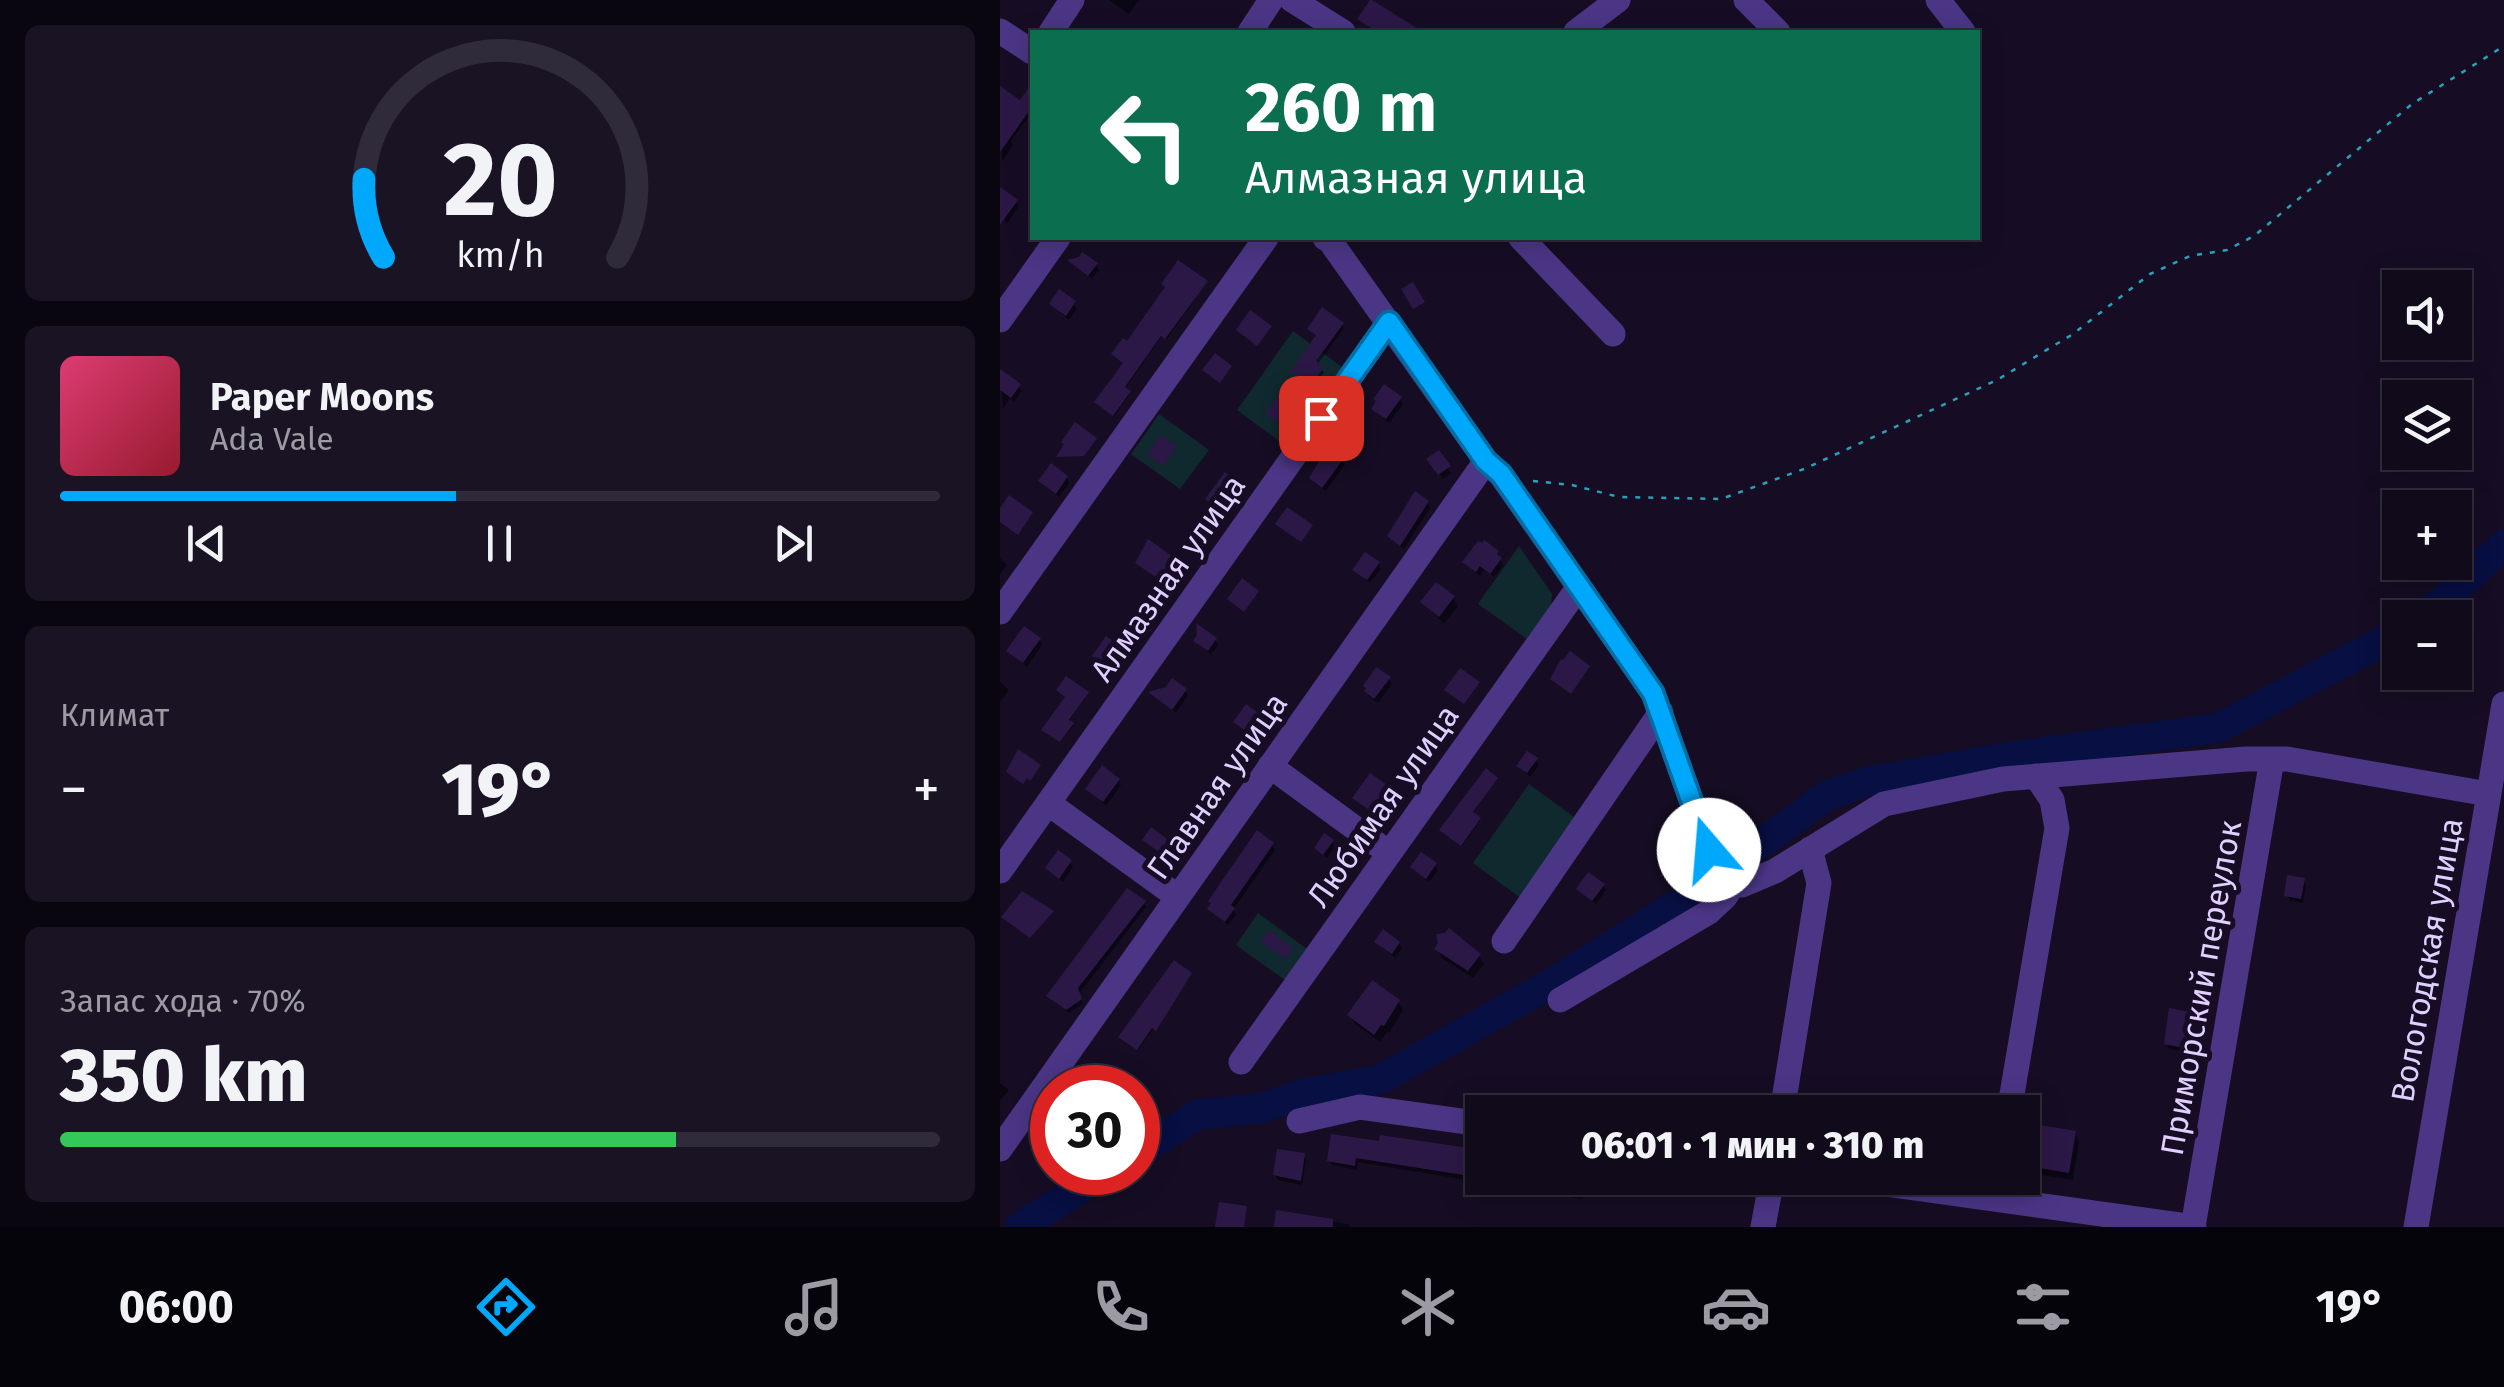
<!DOCTYPE html>
<html lang="ru">
<head>
<meta charset="utf-8">
<style>
	body { margin:0; font-family:"Fira Sans",sans-serif; background:#191324; color:#f1f3f6; height:100vh; display:flex; flex-direction:column; font-size:38px; white-space:nowrap }
	* { box-sizing:border-box; margin:0 }
	p { font-size:32px; color:#9c9aa3 }
	.icon { flex:none; width:55px; height:55px; fill:none; stroke:currentColor; stroke-width:2; stroke-linecap:round; stroke-linejoin:round }
	.map { position:relative; flex:1; overflow:hidden }
	.side { display:flex; flex-direction:column; gap:25px; padding:25px; background:#09060f; width:1000px }
	.side>* { flex:none }
	.guide { position:absolute; left:30px; top:30px; width:950px; height:210px; border-radius:0px; box-shadow:0 5px 25px #0003,0 0 0 2px #302b3a; background:#0b6e4f; color:#fff; overflow:hidden }
	.tools { position:absolute; left:1382px; top:270px; display:grid; gap:20px }
	.tools a { display:grid; place-items:center; width:90px; height:90px; border-radius:0px; background:#100a1b; box-shadow:0 5px 25px #0003,0 0 0 2px #302b3a; font-size:50px }
	.speed { position:absolute; left:30px; top:1065px; display:flex; gap:20px; font-size:50px; font-weight:700; text-align:center }
	.speed>* { display:grid; place-content:center; width:130px; height:130px; border-radius:50%; background:#100a1b; box-shadow:0 5px 25px #0003,0 0 0 2px #302b3a; line-height:1 }
	.speed .limit { border:15px solid #d22; background:#fff; color:#111 }
	.pin { position:absolute; display:grid; place-items:center; width:85px; height:85px; color:#fff; margin:-42px; border-radius:20px; box-shadow:0 5px 15px #0006 }
	.me { position:absolute; width:110px; margin:-55px; rotate:342deg; stroke-linejoin:round; filter:drop-shadow(0 0 8px #0008) }
	.turn { display:flex; align-items:center; gap:35px; height:210px; padding:0 50px; font-size:45px }
	.turn .icon { width:130px; height:130px; stroke-width:2.5 }
	.turn b { display:block; font-size:70px; line-height:85px }
	.big { font-size:75px; font-weight:800; line-height:1.1 }
	.side .widget { flex:1; display:flex; flex-direction:column; justify-content:center; gap:15px; min-width:0; padding:0 35px; border-radius:15px; background:#191324 }
	.side .dial { align-items:center; gap:0 }
	.dial svg { height:260px; overflow:visible; fill:none; stroke:#302b3a; stroke-width:7; stroke-linecap:round; text-anchor:middle }
	.dial text { fill:#f1f3f6; stroke:none }
	.song { display:flex; align-items:center; gap:30px }
	.cover { width:120px; height:120px; border-radius:15px; background:linear-gradient(135deg,hsl(340 70% 55%),hsl(350 70% 35%)) }
	.played { height:10px; border-radius:5px; background:linear-gradient(90deg,#00a8fb 45%,#302b3a 45%) }
	.keys { display:flex; justify-content:space-around; direction:ltr }
	.heat { display:flex; justify-content:space-between; align-items:center; font-size:55px; direction:ltr }
	.charge { height:15px; border-radius:8px; background:linear-gradient(90deg,#34c759 70%,#302b3a 0) }
	.trip { position:absolute; left:465px; top:1095px; width:575px; height:100px; border-radius:0px; background:#100a1b; box-shadow:0 5px 25px #0003,0 0 0 2px #302b3a; font-weight:800; line-height:100px; text-align:center }
	.tabs { display:flex; height:160px; justify-content:space-around; align-items:center; background:#06040b; color:#9c9aa3 }
	.tabs .icon { width:70px; height:70px }
	.tabs .on { color:#00a8fb }
	.tabs b { font-size:45px; color:#f1f3f6 }
	main { display:flex; flex:1; min-height:0 }
	.map>svg:first-child { display:block }
	.green { fill:#10292f }
	.shadow { fill:#0007 }
	.lines { fill:none; stroke-linecap:round; stroke-linejoin:round }
	.river { stroke:#070f43; stroke-width:30 }
	.building { fill:#2c1846 }
	.path { stroke:#28a2bb; stroke-width:2.5; stroke-dasharray:5 8; stroke-linecap:butt }
	.minor { stroke:#4b3686; stroke-width:25 }
	.route-casing { stroke:#006da3; stroke-width:25 }
	.route { stroke:#00a8fb; stroke-width:18 }
	.labels { text-anchor:middle; dominant-baseline:central; stroke-width:10; stroke-linejoin:round; paint-order:stroke }
	.street-label { font-size:32px; fill:#e0d0ff; stroke:#160d24 }
</style>
</head>
<body>
<main>
<section class="side">
<div class="widget dial"><svg viewBox="0 0 100 80">
<path d="M14 69A42 42 0 1 1 86 69"/>
<path d="M14 69A42 42 0 0 1 8 45" stroke="#00a8fb"/>
<text x="50" y="56" font-size="32" font-weight="700">20</text>
<text x="50" y="72" font-size="11">km/h</text>
</svg></div>
<div class="widget">
<div class="song"><i class="cover"></i><div><b>Paper Moons</b><p>Ada Vale</p></div></div>
<div class="played"></div>
<div class="keys"><svg class="icon" aria-label="previous" viewBox="0 0 24 24"><path d="M18 5L8 12l10 7zM5 5v14"/></svg><svg class="icon" aria-label="pause" viewBox="0 0 24 24"><path d="M8 5v14M16 5v14"/></svg><svg class="icon" aria-label="next" viewBox="0 0 24 24"><path d="M6 5l10 7-10 7zM19 5v14"/></svg></div>
</div>
<div class="widget"><p>Климат</p>
<div class="heat"><a>−</a><b class="big">19°</b><a>+</a></div>
</div>
<div class="widget"><p>Запас хода · 70%</p><b class="big">350 km</b><div class="charge"></div></div>
</section>
<div class="map">
<svg width="1504" height="1227" viewBox="0 0 1504 1227">
	<rect width="100%" height="100%" fill="#160d24"/>
	<path class="green" d="M293,331L342,367L286,446L237,410Z
		M159,414L209,450L180,489L131,454Z
		M519,546L552,594L551,606L527,639L478,604Z
		M529,784L578,820L522,899L473,863Z
		M258,913L307,949L285,980L236,945Z"/>
	<path class="shadow" d="M109,0H139L129,14Z
		M0,94L21,103L28,94L32,97V112L11,141L13,145L2,162Z
		M0,192L19,206L7,223L0,218Z
		M71,262L96,265L99,270L92,279Z
		M206,283L167,339L162,336L125,389L130,394L114,416L98,404L125,364L128,344L168,288Z
		M60,292L77,308L69,320L51,304Z
		M342,324L344,328L317,365L324,372L312,388L293,372L318,337L312,332Z
		M0,372L22,390L14,402L10,398L3,409Z
		M400,399L403,404L389,423L374,409Z
		M438,453L451,473L443,479L430,459Z
		M342,459L345,464L326,491L315,484L312,478Z
		M67,478L69,483L59,497L41,481Z
		M428,503L430,508L404,549L390,536Z
		M497,552L503,565L494,577L484,570L480,576L465,562Z
		M0,558L7,565L0,574Z
		M174,561L177,566L164,584L138,563Z
		M378,564L381,569L370,583L355,570Z
		M453,598L458,606L444,624L423,602Z
		M40,640L42,645L27,667L9,651Z
		M215,640L218,645L211,655L196,641Z
		M124,652L127,657L115,673L95,656Z
		M389,679L392,684L378,703L369,697L367,692Z
		M0,681L9,690L1,701L0,700Z
		M185,690L188,695L176,713L152,694Z
		M87,694L69,722L73,726L61,742L45,731Z
		M247,707L271,728L261,743L236,722Z
		M536,760L539,765L530,777L519,766Z
		M496,779L472,815L480,821L462,846L443,832Z
		M118,780L121,785L106,806L88,789Z
		M145,840L172,846L175,851L169,860Z
		M332,842L335,847L327,858L317,848Z
		M272,845L275,850L233,910L236,915L228,925L210,909Z
		M70,862L73,867L63,882L48,869Z
		M435,865L438,870L429,882L413,868Z
		M1303,880L1306,886L1303,903L1290,901L1287,895Z
		M334,884L337,889L331,898L319,887Z
		M603,885L606,890L596,904L579,889Z
		M144,903L146,907L79,994L82,1004L69,1013L51,1000Z
		M377,942L399,943L402,948L395,958Z
		M437,949L479,956L484,964L473,978L442,958Z
		M190,975L157,1030L154,1028L138,1050L122,1038Z
		M398,1002L403,1010L389,1033L387,1032L380,1042L355,1024L350,1015Z
		M1193,1015L1196,1020L1191,1053L1169,1049L1166,1044Z
		M0,1083L9,1090L0,1101Z
		M1075,1133L1079,1142L1073,1180L1034,1174L1030,1165Z
		M407,1141L482,1153V1178H586L583,1199L358,1162L357,1170L332,1165L330,1160L381,1143Z
		M303,1155L306,1160L302,1185L278,1180L275,1175Z
		M278,1213L348,1224L350,1227H276Z"/>
	<g class="lines">
		<path class="river" d="M1418,618L1444,600L1504,544
			M138,1153L197,1115L262,1108L304,1093L379,1080L550,984L686,899L826,796L866,782L1014,756L1218,728L1378,644L1400,630
			M20,1227L106,1172"/>
	</g>
	<path class="building" d="M370,0H372L423,32H377L357,19Z
		M32,83V107L0,152V86L20,100Z
		M0,187L18,200L0,225Z
		M82,252L98,263L88,276L67,260L79,257Z
		M178,260L208,281L165,339L161,336L125,387L131,391L113,416L94,402L123,363L111,354L123,338L127,341L165,287L161,284Z
		M413,282L425,302L413,309L401,289Z
		M59,289L76,301L66,316L49,304Z
		M322,307L344,323L316,361L324,367L310,386L290,372L316,335L307,329Z
		M250,310L272,326L257,346L236,330Z
		M215,353L232,366L220,383L202,370Z
		M0,369L21,384L11,398L0,390Z
		M384,384L402,397L386,419L371,409L376,401L373,399Z
		M278,397L295,409L283,426L265,414Z
		M75,422L97,438L84,456L56,457L64,444L61,442Z
		M161,435L177,446L163,466L147,455Z
		M328,446L344,458L322,488L309,478Z
		M439,450L451,466L438,475L426,459Z
		M51,463L68,476L56,494L38,481Z
		M225,472L243,485L224,512L205,499Z
		M415,491L429,501L400,546L387,536Z
		M9,495L33,512L18,535L0,522V508Z
		M287,507L313,525L301,542L275,524Z
		M148,539L176,559L160,580L135,563Z
		M484,540L499,551L497,554L502,558L490,574L480,566L476,572L462,562L478,541L482,543Z
		M365,552L380,562L367,580L352,570Z
		M242,578L259,591L244,612L227,599Z
		M436,582L455,596L439,617L420,602Z
		M196,623L217,638L208,651L193,641L197,635Z
		M24,626L41,638L23,663L6,651Z
		M106,636L126,650L112,670L92,656Z
		M570,651L590,666L571,694L550,679L561,659L563,660Z
		M376,667L391,677L374,699L364,691L366,688L363,686Z
		M460,668L480,682L464,704L444,690Z
		M66,676L89,692L69,720L74,723L60,742L41,730L65,697L56,690Z
		M172,678L187,689L172,710L148,692L166,687Z
		M246,704L270,721L257,739L233,722Z
		M18,749L41,765L30,781L27,778L23,784L6,772Z
		M527,751L538,758L527,773L516,766Z
		M102,765L120,779L103,802L85,789Z
		M486,768L498,778L473,812L481,818L461,846L439,830Z
		M370,773L400,794L382,819L352,798Z
		M151,827L174,844L165,856L142,840Z
		M257,830L274,843L231,905L235,908L225,922L207,909L211,903L208,901Z
		M324,833L334,840L323,855L314,848Z
		M58,850L72,860L59,879L45,868Z
		M421,852L437,863L426,879L410,867Z
		M588,872L605,884L592,901L576,889Z
		M325,874L336,882L327,894L316,887Z
		M1287,875L1305,878L1301,899L1284,896Z
		M127,888L146,901L78,988L82,999L66,1010L46,996Z
		M22,891L54,911L30,938L1,917Z
		M449,928L481,954L468,971L434,949L438,943L436,934L445,933Z
		M383,929L400,942L392,954L374,942Z
		M269,930L293,948L285,959L261,942Z
		M174,960L192,973L156,1031L152,1028L137,1050L118,1037Z
		M372,980L400,1000L384,1026L381,1025L374,1035L347,1015Z
		M1169,1008L1195,1013L1189,1049L1164,1044Z
		M1034,1124L1076,1131L1069,1173L1027,1166Z
		M331,1134L379,1141L380,1135L482,1150V1178L356,1158L355,1166L327,1161Z
		M277,1149L305,1153L301,1181L273,1175Z
		M526,1178H584L581,1195L525,1184Z
		M219,1202L247,1206L244,1227H215Z
		M276,1210L333,1219V1227H274Z"/>
	<g class="lines">
		<path class="path" d="M533,481L572,485L619,497L721,499L804,469L997,380L1073,334L1150,274L1190,256L1227,250L1254,236L1412,104L1504,46"/>
		<path class="minor" d="M292,0L343,32
			M746,0L778,32
			M938,0L963,32
			M0,31L32,52
			M51,32L72,0
			M250,32L271,0
			M576,32L618,0
			M325,238L330,241L486,461L501,475L653,693L709,850L723,875L731,883L742,885L775,871L884,804L1003,779L1246,759H1287L1488,794
			M521,238L613,334
			M0,320L58,238
			M0,612L266,238
			M270,766L389,853
			M48,803L178,897
			M0,871L389,322
			M504,941L661,712
			M560,1000L709,912L725,897L734,883
			M241,1062L578,588
			M782,1112L819,883L810,849
			M1009,1112L1057,828L1052,800L1036,776
			M299,1121L360,1107L482,1124
			M0,1149L486,461
			M844,1178L1194,1227
			M763,1227L772,1178
			M1193,1227L1272,759
			M1416,1227L1504,704"/>
	</g>
	<g class="lines">
		<defs>
			<path id="route" d="M321,418L389,322L486,461L501,474L653,693L709,850"/>
		</defs>
		<use href="#route" class="route-casing"/>
		<use href="#route" class="route"/>
	</g>
	<g class="labels">
		<g class="street-label">
			<text transform="translate(168 578) rotate(-55)">Алмазная улица</text>
			<text transform="translate(217 786) rotate(-55)">Главная улица</text>
			<text transform="translate(383 806) rotate(-55)">Любимая улица</text>
			<text transform="translate(1427 960) rotate(-80)">Вологодская улица</text>
			<text transform="translate(1201 988) rotate(-80)">Приморский переулок</text>
		</g>
	</g>
</svg>
<div class="tools">
<a><svg class="icon" aria-label="sound" viewBox="0 0 24 24"><path d="M4 9h4l5-4v14l-5-4H4zM17 9q2 3 0 6"/></svg></a>
<a><svg class="icon" aria-label="layers" viewBox="0 0 24 24"><path d="M12 4l9 5-9 5-9-5zM3 14l9 5 9-5"/></svg></a>
<a>+</a>
<a>−</a>
</div>
<div class="speed"><div class="limit">30</div></div>
<div class="pin" style="left:321px;top:418px;background:#d93025"><svg class="icon" aria-label="arrive" viewBox="0 0 24 24"><path d="M6 21V4h12l-3 4 3 4H6"/></svg></div>
<svg class="me" style="left:709px;top:850px" viewBox="-20 -20 40 40"><circle r="19" fill="#fff"/><path d="M0-13L10 11 0 6-10 11z" fill="#00a8fb"/></svg>
<div class="trip">06:01 · 1 мин · 310 m</div>
<div class="guide">
<div class="turn"><svg class="icon" aria-label="left" viewBox="0 0 24 24"><path d="M17 20v-9H6M10 6l-5 5 5 5"/></svg><div><b>260 m</b>Алмазная улица</div></div>
</div>
</div>
</main>
<nav class="tabs">
<b>06:00</b>
<svg class="icon on" aria-label="directions" viewBox="0 0 24 24"><path d="M12 3l9 9-9 9-9-9zM9 14v-3h6M13 9l2 2-2 2"/></svg>
<svg class="icon" aria-label="music" viewBox="0 0 24 24"><path d="M9 18V5l10-2v13"/><circle cx="6" cy="18" r="3"/><circle cx="16" cy="16" r="3"/></svg>
<svg class="icon" aria-label="phone" viewBox="0 0 24 24"><path d="M5 4h4l2 5-3 2q2 4 5 5l2-3 5 2v4C11 20 4 13 5 4z"/></svg>
<svg class="icon" aria-label="climate" viewBox="0 0 24 24"><path d="M12 3v18M4 7l16 10M4 17L20 7"/></svg>
<svg class="icon" aria-label="car" viewBox="0 0 24 24"><path d="M5 17H2v-5l4-1 3-4h7l3 4 3 1v5h-3M9 17h6M6 11h13"/><circle cx="7" cy="17" r="2"/><circle cx="17" cy="17" r="2"/></svg>
<svg class="icon" aria-label="filters" viewBox="0 0 24 24"><path d="M4 7h16M4 17h16"/><circle cx="9" cy="7" r="2"/><circle cx="15" cy="17" r="2"/></svg>
<b>19°</b>
</nav>
</body>
</html>
